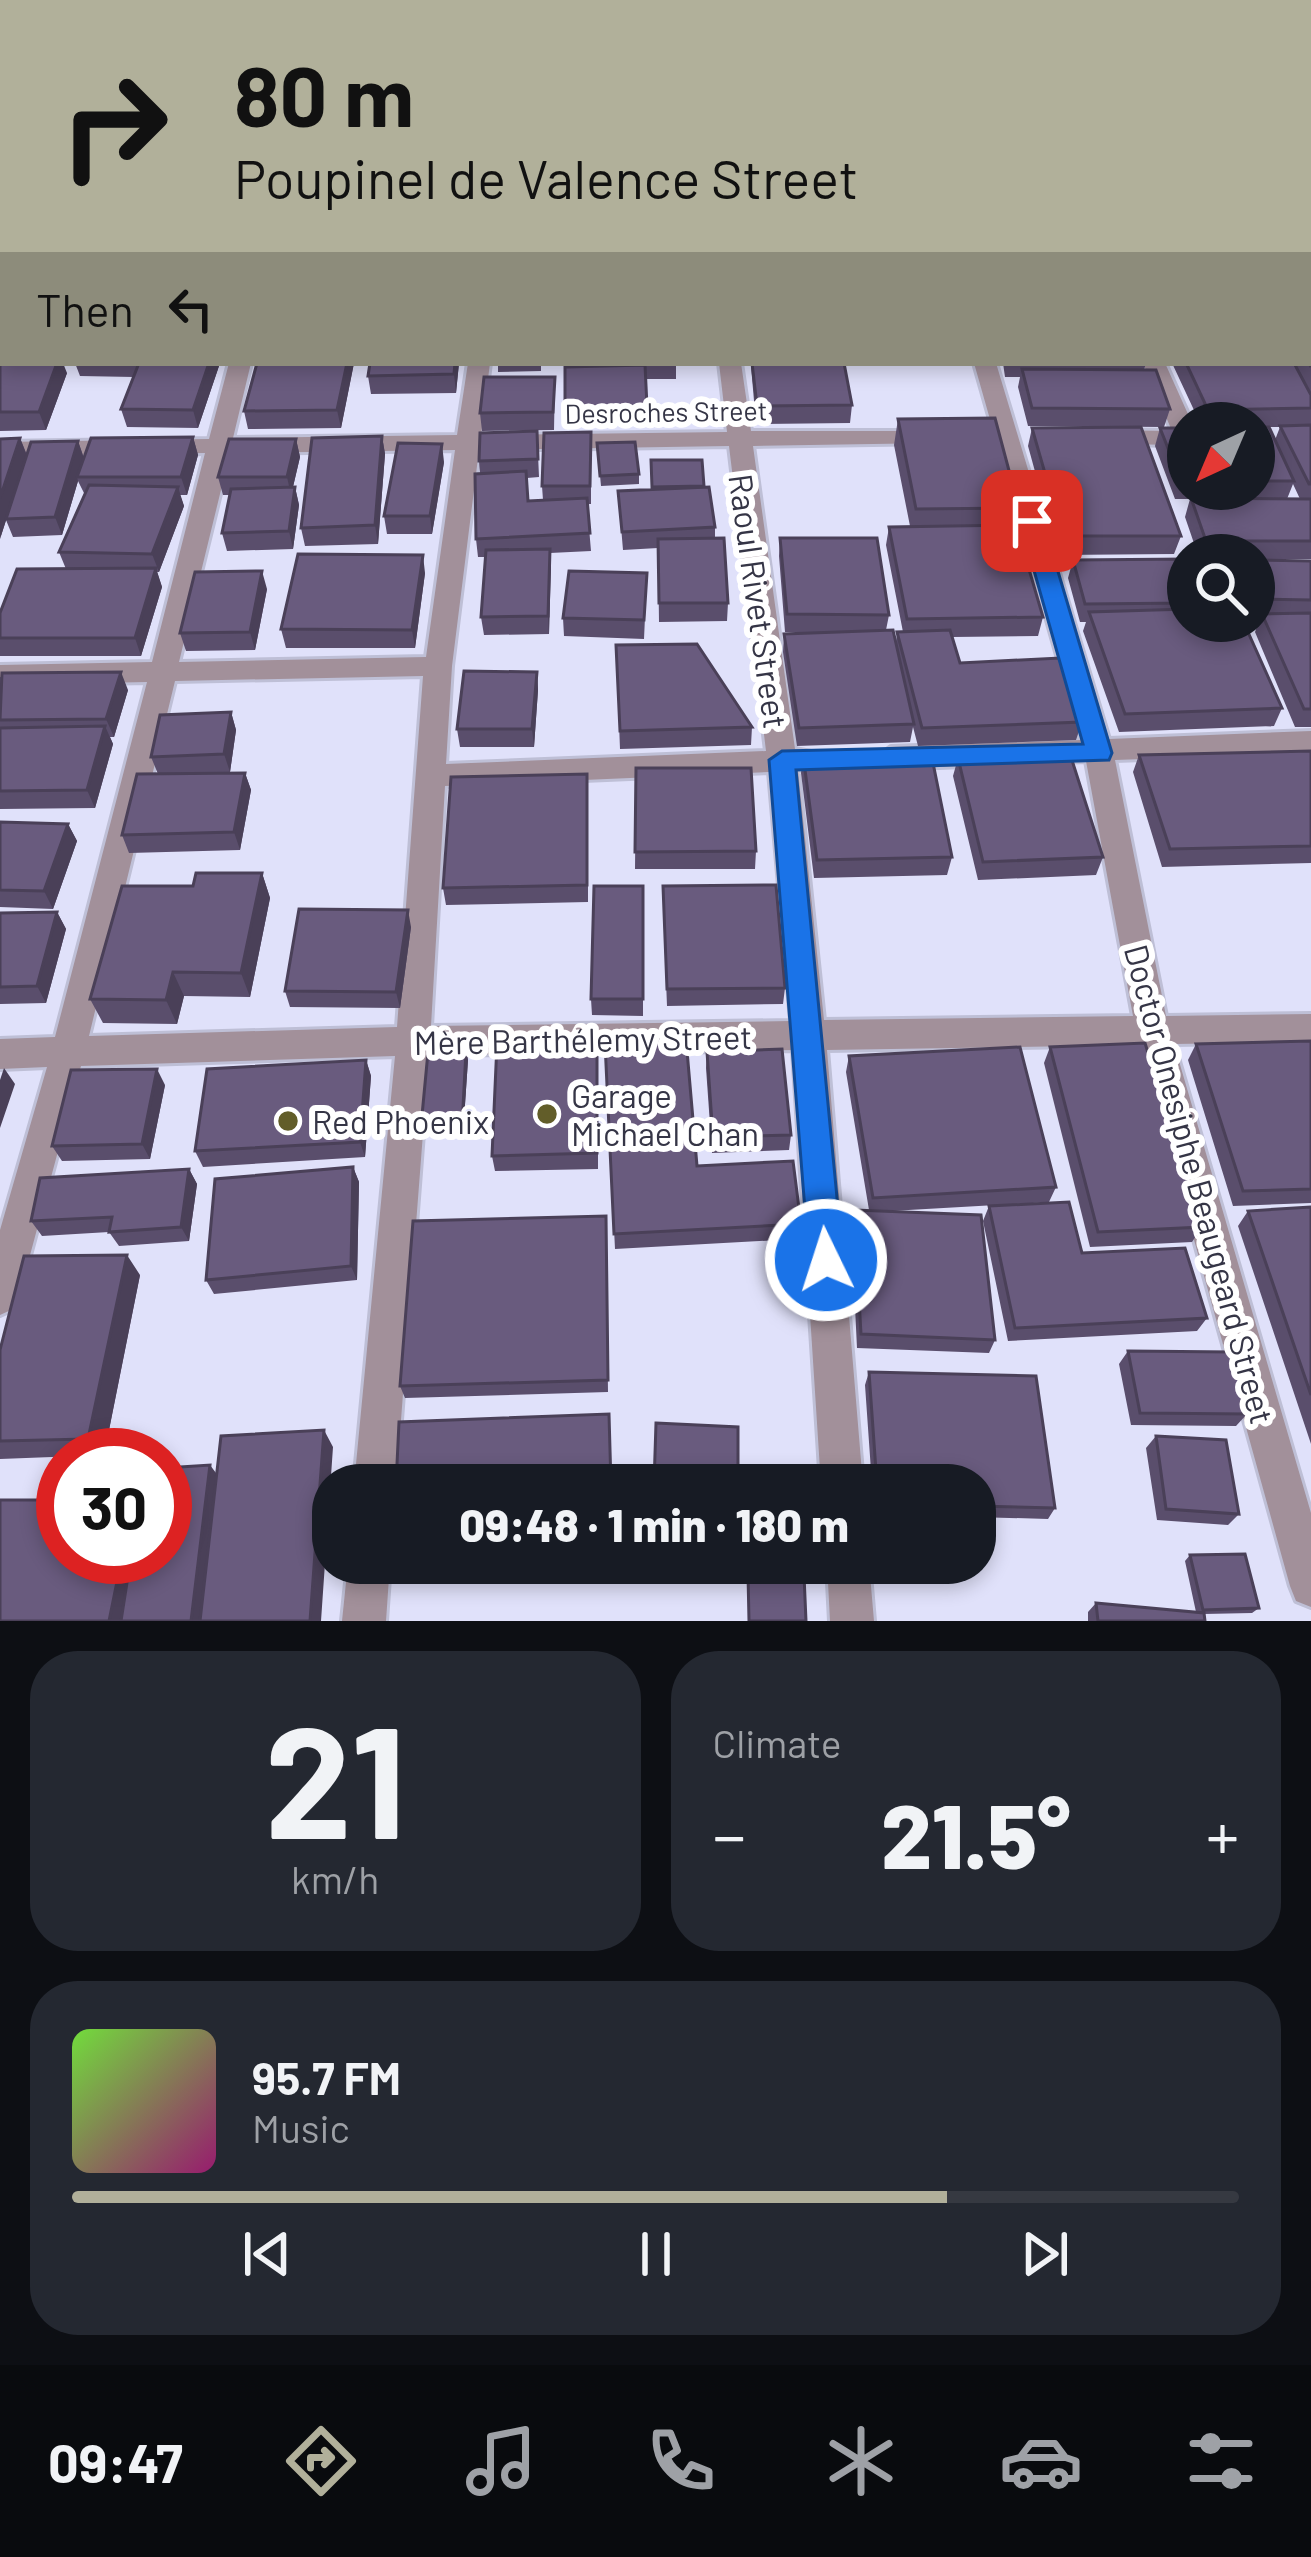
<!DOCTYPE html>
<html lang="en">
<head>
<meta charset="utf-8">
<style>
	body { margin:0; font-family:Barlow,sans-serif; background:#242831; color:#f1f3f6; height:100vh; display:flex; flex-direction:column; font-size:45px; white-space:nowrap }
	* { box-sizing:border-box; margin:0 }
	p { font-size:39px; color:#9ea1a6 }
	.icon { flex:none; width:66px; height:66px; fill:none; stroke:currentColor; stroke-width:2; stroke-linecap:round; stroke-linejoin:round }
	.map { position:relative; height:1621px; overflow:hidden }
	.sheet { display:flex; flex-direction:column; gap:30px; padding:30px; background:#0d0f14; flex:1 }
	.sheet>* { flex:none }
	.hud { position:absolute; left:0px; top:0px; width:1311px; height:366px; box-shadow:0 6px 18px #0003; background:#b1b09a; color:#111; overflow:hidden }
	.needle { width:78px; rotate:224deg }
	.tools { position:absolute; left:1167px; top:402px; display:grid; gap:24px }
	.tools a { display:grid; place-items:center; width:108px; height:108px; border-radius:50%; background:#171b24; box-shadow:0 6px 18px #0003; font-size:60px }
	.speed { position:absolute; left:36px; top:1428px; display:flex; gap:24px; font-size:60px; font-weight:700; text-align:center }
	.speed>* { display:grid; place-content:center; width:156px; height:156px; border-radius:50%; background:#171b24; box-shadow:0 6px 18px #0003; line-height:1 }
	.speed .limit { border:18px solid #d22; background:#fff; color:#111 }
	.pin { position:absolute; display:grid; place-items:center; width:102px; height:102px; color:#fff; margin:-51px; border-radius:24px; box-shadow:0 6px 18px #0006 }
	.me { position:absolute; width:132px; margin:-66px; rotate:356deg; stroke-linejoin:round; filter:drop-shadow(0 0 9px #0008) }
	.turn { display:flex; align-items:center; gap:42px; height:252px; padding:0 36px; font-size:54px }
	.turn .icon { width:156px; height:156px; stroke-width:2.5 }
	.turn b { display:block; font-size:84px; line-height:102px }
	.then { display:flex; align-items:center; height:114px; padding:0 36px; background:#0003; gap:24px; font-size:45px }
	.big { font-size:90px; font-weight:800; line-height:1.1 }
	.sheet .widget { flex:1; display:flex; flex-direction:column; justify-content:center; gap:18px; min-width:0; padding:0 42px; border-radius:48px; background:#242831 }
	.sheet .dial { align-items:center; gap:0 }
	.dial b { font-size:156px; line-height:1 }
	.song { display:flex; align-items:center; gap:36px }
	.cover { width:144px; height:144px; border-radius:18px; background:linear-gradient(135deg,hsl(100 70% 55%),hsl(320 70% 35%)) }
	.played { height:12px; border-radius:6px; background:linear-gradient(90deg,#b1b09a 75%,#363941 75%) }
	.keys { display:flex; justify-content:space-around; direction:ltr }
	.heat { display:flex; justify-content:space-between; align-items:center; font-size:66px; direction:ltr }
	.sheet .tiles { flex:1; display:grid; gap:30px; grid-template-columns:1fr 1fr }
	.widget:last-child { grid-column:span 2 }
	.trip { position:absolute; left:312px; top:1464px; width:684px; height:120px; border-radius:48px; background:#171b24; box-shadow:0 6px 18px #0003; font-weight:800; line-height:120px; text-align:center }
	.menu { display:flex; height:192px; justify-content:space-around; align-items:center; background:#090b0e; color:#9ea1a6 }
	.menu .icon { width:84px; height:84px }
	.menu .selected { color:#b1b09a }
	.menu b { font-size:54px; color:#f1f3f6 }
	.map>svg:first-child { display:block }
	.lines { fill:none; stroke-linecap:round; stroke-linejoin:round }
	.stream { stroke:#c6b943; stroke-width:9 }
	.minor-casing { stroke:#bebfd6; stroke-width:6 }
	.major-casing { stroke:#bebfd6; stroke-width:6 }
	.minor { fill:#a2909a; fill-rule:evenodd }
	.major { fill:#6a4b5d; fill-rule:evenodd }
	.wall { fill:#5a4e6c; fill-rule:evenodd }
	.shaded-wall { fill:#4a4058 }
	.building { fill:#695b7e; stroke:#4a4058; stroke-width:3 }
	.route { fill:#1a73e8; stroke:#114b97; stroke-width:3 }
	.poi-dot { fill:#625d29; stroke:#fff; stroke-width:4.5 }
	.labels { text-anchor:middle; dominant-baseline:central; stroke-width:12; stroke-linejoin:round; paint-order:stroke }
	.far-street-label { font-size:27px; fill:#353546; stroke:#fff }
	.street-label { font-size:33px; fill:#353546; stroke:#fff }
	.poi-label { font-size:33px; fill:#353546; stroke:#fff; text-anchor:start }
</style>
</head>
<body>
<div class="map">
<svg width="1311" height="1621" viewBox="0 0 1311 1621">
	<rect width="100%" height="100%" fill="#e0e1fa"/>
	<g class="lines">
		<path class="stream" d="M0,37L3,32"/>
		<defs>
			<path id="minor" d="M692,0H708V3H692Z
				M878,0H894L895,3H879Z
				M1265,0H1281L1283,3H1267Z
				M1308,51L1311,52V66L1308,65Z
				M229,363H251L233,438L457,435L468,363H490L481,435L727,432L719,363H741L751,431H944L948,436L936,443L753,446L795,749L811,752L816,760L811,768L798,771L824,1020L1133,1016L1086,761L891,769L876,758L891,747L1081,740L974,363H996L1109,739L1311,731V753L1115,760L1166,1016L1311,1014V1042L1174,1044L1311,1513V1607L1296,1601L1290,1586L1140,1045L827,1050L863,1485H821L793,1050L429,1055L396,1485H354L395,1056L81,1066L19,1296L13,1309L0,1315V1230L47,1067L0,1069V1039L55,1037L147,682L0,685V665L152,662L205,453L0,456V442L209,439ZM729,446L766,751L446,764L452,666L479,450ZM455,450L426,657L179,662L230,453ZM423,676L397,1027L89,1036L175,681ZM769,772L791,1021L431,1026L445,786Z
				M1143,363H1165L1192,423H1188V445L1104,444L1092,437L1104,430L1172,431Z
				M348,1563H390L386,1621H342Z
				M827,1563H869L874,1621H830Z"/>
			<path id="major" d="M0,72H3L0,87Z"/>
		</defs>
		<use href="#minor" class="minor-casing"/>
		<use href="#major" class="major-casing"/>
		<use href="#minor" class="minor"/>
		<use href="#major" class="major"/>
	</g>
	<path class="wall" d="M359,0H419V3H360Z
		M1048,0H1107L1106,3H1049Z
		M1156,0H1213L1212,3H1157Z
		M1218,0H1256L1255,3H1220Z
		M1308,9H1311V45L1308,40Z
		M1308,71H1311V246L1308,245Z
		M3,101V143H0V106Z
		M0,149H3V329L0,330Z
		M1308,249H1311V559H1254V555H1198L1185,517L1190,499H1175L1155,446L1160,428H1188V489H1254V423H1200L1172,363H1308ZM1258,427H1280L1275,440ZM1293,484L1300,499H1287Z
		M0,356L67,373L46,430L0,431Z
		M75,363H220L198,428L127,427L121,409L134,377L80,376Z
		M257,363H354L341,428L248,429L244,411Z
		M459,363L456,393L371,394L368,376Z
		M498,363H541V371L498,372Z
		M603,363H676V379H646L648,424L566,425L565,407L603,366Z
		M743,363H860L844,365L852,405L850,423L756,424L751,366H743Z
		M1003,363H1146L1144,370L1170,409L1164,427L1028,426L1018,387L1020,377H1005Z
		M555,377L554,430L482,431L480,413Z
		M898,419L1019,508L1015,525L1043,617L1038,636L952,637L960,663L1082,722L1076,740L918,746L913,727L910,742L797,746L783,652L784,634L820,633L785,632L779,556L780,538L889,615L886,630L896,643L897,632H903L886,545L889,527L910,526L894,445Z
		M1032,428L1181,536L1174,554L1058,555L1028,446Z
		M537,431L539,477L527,478L528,501L543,500L542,486L591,451V504H587L591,551L550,553L549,634L484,635L481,617L486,557H478L476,539L480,474L479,461Z
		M382,436L385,454L378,544L305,546L301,528Z
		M193,437L198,455L187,495H180L184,506L159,572H157L162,587L141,656H0V613L66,569L59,552L85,495L78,481L62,535L13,537L6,520L0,539L20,438L27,455L78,441L84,458Z
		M296,439L300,457L293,487H295L299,505L293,549L227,551L222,533L229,495H223L218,477Z
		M597,443L639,474V484L601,486Z
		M651,460L704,487L715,527V538L728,603L727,621L659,622L658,548L623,550L618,491L652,489Z
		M444,462L432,534H387L384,516Z
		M1188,559V621L1282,708L1274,726L1119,732L1083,631L1086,622H1080L1068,578L1073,560Z
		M1254,560L1311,561V727H1295L1255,632L1260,618H1254Z
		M425,573L415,648H286L281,629Z
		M647,573L644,639L564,636L563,618Z
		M267,589L255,650L186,651L180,633Z
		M616,645L752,727L751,745L620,749Z
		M537,672L538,690L534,747H460L457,729Z
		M0,677L128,690L114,737H110L113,744L95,808L0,809Z
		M231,712L236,730L230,772L185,774L245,773L251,790L240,850L129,853L122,835L158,774L151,757Z
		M1311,751V863L1162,867L1133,772L1139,755Z
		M803,755L952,857L947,875L814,878L801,773Z
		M958,758L1103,857L1096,875L978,880L953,776Z
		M636,768L756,851L755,869H635Z
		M588,792V902L446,905L443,888Z
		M0,822L68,824L77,841L53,909L0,907Z
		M262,873L270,898L250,997L184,996L177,1024L103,1023L90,999Z
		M643,886V1016L592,1015L591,999Z
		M663,904L785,988L783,1004L667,1006Z
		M57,912L66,929L46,1003L0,1004V913Z
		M411,927L400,1008L290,1007L285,991Z
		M1311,1041V1203L1233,1206L1188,1060L1196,1044Z
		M605,1043L697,1166L801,1224L798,1239L615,1249Z
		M1050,1047L1202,1227L1192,1242L1090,1247L1044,1063Z
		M466,1051L468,1060L463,1134H423L421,1126Z
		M707,1052L791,1135L789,1150L712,1153L706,1068Z
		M849,1056L1056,1187L1049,1202L891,1211L995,1340L989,1353L857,1348L851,1224L854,1210H869L846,1072Z
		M598,1057V1169L495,1171L492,1156Z
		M366,1060L371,1076L365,1157L203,1167L195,1151Z
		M165,1085L150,1159L62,1161L52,1146Z
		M353,1167L359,1182L357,1280L214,1294L206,1280Z
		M189,1169L197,1184L189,1241L119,1246L109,1232L42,1236L31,1221Z
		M989,1206L1082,1253L1207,1318L1197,1331L1008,1341L983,1221Z
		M1311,1207V1444L1238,1226L1248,1211Z
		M606,1216L608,1392L405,1398L400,1386Z
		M140,1275L104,1455L0,1459V1350Z
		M1128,1351L1247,1414L1236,1426L1131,1425L1119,1364Z
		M869,1372L1055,1508L1048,1519L975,1517V1485H872L865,1385Z
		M1156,1436L1239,1514L1228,1525L1157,1520L1146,1448Z
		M1190,1555L1259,1608L1252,1613L1204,1614L1205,1621H1088V1612L1096,1603L1196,1612L1185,1561Z"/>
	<path class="shaded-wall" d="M57,363H63L67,373L46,430L39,412Z
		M209,363H220L198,428L193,410Z
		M347,363H354L341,428L337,410Z
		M455,363H459L456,393L454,374Z
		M382,436L385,454L378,544L375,525Z
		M193,437L198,455L187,495L181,477Z
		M20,438L27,456L0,539V498Z
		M296,439L300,457L291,495L287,477Z
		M78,441L84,459L77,477L78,481L62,535L55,517Z
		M442,444L444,462L432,534L430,516Z
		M178,487L184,506L159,572L152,554Z
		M295,487L299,505L293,549L289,531Z
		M550,549L551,567L549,634L548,616Z
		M423,555L425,573L415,648L412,630Z
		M156,568L162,587L141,656L135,638Z
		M262,571L267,589L255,650L250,632Z
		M121,672L128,690L114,737L106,719Z
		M537,672L538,690L534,747L532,729Z
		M231,712L236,730L230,772L224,754Z
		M105,726L113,744L95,808L87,790Z
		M245,773L251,790L240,850L234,832Z
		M68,824L77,841L53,909L44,891Z
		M262,873L270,898L250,997L241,973Z
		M408,910L411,927L400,1008L396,992Z
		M57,912L66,929L46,1003L37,986Z
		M173,972L184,996L177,1024L166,1000Z
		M466,1051L468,1060L463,1134L462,1126Z
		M366,1060L371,1076L365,1157L360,1142Z
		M4,1068L15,1084L0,1128V1080Z
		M157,1069L165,1085L150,1159L142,1144Z
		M353,1167L359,1182L357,1280L351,1266Z
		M189,1169L197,1184L189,1241L181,1227Z
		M127,1255L140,1275L104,1455H102L88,1439Z
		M324,1430L333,1447L321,1621H310Z
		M210,1465L219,1477L201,1621H191Z
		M122,1557H135L122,1621H109Z"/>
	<path class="building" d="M56,0H143L142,3H54Z
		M156,0H212L211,3H155Z
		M256,0H321L320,3H255Z
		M525,0H618V3H525Z
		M801,0H876L877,3H802Z
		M908,0H994L995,2H909Z
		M1308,71H1311V122H1308Z
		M3,101V126H0V106Z
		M1308,139H1311V177L1308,172Z
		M0,149H3V182H0Z
		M1308,190H1311V228H1308Z
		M0,215H3V252L0,253Z
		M1308,249H1311V277H1308Z
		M0,265H3V311L0,312Z
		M1308,287H1311V334H1308Z
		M1308,347H1311V367L1308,361Z
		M0,356H3V363H57L39,412H0Z
		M139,363H209L193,410L121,409Z
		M257,363H347L337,410L244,411Z
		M370,363H455L454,374L368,376Z
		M752,363H844L852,405L757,406Z
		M1186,363H1294L1311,395V408L1208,410Z
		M645,365L647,406L565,407V367Z
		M1022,369L1156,370L1170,409L1032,408Z
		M484,377H555L553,412L480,413Z
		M995,418L1019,508L916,509L898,419Z
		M1311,425V484H1309L1280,426Z
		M1141,427L1181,536H1063L1032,428Z
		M1254,427H1269L1294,481H1254Z
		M1160,428H1188V481H1181Z
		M537,431L538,459L479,461L480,433Z
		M591,432L590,486H542L544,433Z
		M382,436L375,525L301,528L312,438Z
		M193,437L181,477H77L91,438Z
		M20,438L0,498V439Z
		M229,439H296L287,477H218Z
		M78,441L55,517L6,519L31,442Z
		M635,442L639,474L600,476L597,443Z
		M398,443L442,444L430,516H384Z
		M651,460H702L704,486L652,487Z
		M526,471L528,501L587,498L590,533L476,539L475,474Z
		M89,485L178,487L152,554L59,552Z
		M295,487L289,531L222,533L231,489Z
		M709,487L715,527L622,532L618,491Z
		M1191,498L1311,499V541H1206Z
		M1016,525L1043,617L907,619L889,527Z
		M724,538L728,603H659L658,539Z
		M780,538H877L889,615L787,614Z
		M550,549L548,616L481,617L486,550Z
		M298,554L423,555L412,630L281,629Z
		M1188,559V603L1085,604L1073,560Z
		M1254,560L1311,561V600L1254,599Z
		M156,568L135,638H0V613L17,569Z
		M262,571L250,632L180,633L195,572Z
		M569,571L647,573L644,620L563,618Z
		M1188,609V621H1243L1282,708L1125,714L1089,612Z
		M1311,613V709H1304L1262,614Z
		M893,630L914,724L799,728L784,634Z
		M950,630L960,663L1060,658L1082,722L922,728L897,632Z
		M697,644L752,727L620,731L616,645Z
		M464,671L537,672L532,729H457Z
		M121,672L106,719L0,720L2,673Z
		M231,712L224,754L151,757L160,715Z
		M105,726L87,790L0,791V728Z
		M1311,751V846L1170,849L1139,755Z
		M931,753L952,857L817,860L803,755Z
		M1070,754L1103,857L983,862L958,758Z
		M636,768H751L756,851L635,852Z
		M245,773L234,832L122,835L137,774Z
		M587,774V885L443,888L451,777Z
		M0,822L68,824L44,891L0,890Z
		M196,873H262L241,973L173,972L166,1000L90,999L122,886H193Z
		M776,885L785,988L667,989L663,886Z
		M594,886H643V999H591Z
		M299,909L408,910L396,992L285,991Z
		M57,912L37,986L0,987V913Z
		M686,1039L697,1166L793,1161L801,1224L614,1234L605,1043Z
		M597,1041V1153L492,1156L497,1043Z
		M1311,1041V1189L1243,1191L1196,1044Z
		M1145,1043L1202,1227L1098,1232L1050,1047Z
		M1020,1047L1056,1187L873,1198L849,1056Z
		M782,1049L791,1135L713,1137L707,1052Z
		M466,1051L462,1126H421L428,1052Z
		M366,1060L360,1142L195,1151L207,1069Z
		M157,1069L142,1144L52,1146L71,1070Z
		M353,1167L351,1266L206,1280L215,1179Z
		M189,1169L181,1227L109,1232L112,1217L31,1221L40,1178Z
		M1069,1202L1082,1253L1185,1248L1207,1318L1015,1328L989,1206Z
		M1311,1207V1395L1248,1211Z
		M854,1210L981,1215L995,1340L861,1334Z
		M606,1216L608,1380L400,1386L413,1221Z
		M127,1255L88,1439L0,1441V1350L24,1256Z
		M1128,1351L1232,1352L1247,1414L1140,1413Z
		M869,1372L1036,1376L1055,1508L975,1506V1485H877Z
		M609,1414L611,1485H396L399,1422Z
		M656,1423L738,1427V1485H654Z
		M324,1430L310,1621H200L221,1436Z
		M1156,1436L1226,1440L1239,1514L1166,1509Z
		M210,1465L191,1621H121L131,1557H165V1468Z
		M0,1500H63V1557H122L109,1621H0Z
		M1245,1554L1259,1608L1203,1610L1190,1555Z
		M748,1574L804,1575L806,1621H749Z
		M1096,1603L1204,1613L1205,1621H1098Z"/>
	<path class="route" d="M1032,514L1043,521L1112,753L1109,760L796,770L843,1260L838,1272L826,1277L814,1272L809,1260L769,760L782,751L1083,744L1020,521Z"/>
	<g class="poi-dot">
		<circle cx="547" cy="1114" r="12"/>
		<circle cx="288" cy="1121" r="12"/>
	</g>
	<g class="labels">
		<g class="far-street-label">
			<text transform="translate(666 411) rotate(-1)">Desroches Street</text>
		</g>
		<g class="street-label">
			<text transform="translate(759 601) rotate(82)">Raoul Rivet Street</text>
			<text transform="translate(583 1039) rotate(-1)">Mère Barthélemy Street</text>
			<text transform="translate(1200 1184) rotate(75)">Doctor Onesiphe Beaugeard Street</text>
		</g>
		<g class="poi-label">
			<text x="571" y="1095">Garage<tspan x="571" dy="38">Michael Chan</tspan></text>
			<text x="312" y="1121">Red Phoenix</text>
		</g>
	</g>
</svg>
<div class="tools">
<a><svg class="needle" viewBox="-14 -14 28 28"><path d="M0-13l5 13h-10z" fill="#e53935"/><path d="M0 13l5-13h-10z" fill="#9ea1a6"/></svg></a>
<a><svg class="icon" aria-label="search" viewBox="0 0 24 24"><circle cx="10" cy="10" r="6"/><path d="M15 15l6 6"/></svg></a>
</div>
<div class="speed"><div class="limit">30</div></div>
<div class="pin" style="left:1032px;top:521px;background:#d93025"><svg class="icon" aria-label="arrive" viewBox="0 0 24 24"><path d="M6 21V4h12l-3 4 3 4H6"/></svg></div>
<svg class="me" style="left:826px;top:1260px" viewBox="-20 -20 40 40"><circle r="17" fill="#1a73e8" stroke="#fff" stroke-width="3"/><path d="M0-11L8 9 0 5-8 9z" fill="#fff"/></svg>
<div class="trip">09:48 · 1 min · 180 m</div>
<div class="hud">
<div class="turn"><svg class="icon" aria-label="right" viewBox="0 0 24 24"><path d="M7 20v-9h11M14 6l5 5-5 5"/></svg><div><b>80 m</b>Poupinel de Valence Street</div></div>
<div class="then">Then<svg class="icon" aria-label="left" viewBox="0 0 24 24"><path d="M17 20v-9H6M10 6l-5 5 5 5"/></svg></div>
</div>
</div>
<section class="sheet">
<div class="tiles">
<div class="widget dial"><b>21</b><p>km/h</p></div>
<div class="widget"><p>Climate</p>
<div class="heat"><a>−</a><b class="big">21.5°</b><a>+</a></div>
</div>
<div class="widget">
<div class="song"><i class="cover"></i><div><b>95.7 FM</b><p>Music</p></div></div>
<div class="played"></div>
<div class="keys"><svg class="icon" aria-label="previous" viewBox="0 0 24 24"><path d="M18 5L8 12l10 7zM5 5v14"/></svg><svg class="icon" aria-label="pause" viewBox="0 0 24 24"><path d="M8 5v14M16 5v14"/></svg><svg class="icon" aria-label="next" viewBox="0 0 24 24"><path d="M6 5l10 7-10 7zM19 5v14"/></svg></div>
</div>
</div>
</section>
<nav class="menu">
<b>09:47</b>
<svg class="icon selected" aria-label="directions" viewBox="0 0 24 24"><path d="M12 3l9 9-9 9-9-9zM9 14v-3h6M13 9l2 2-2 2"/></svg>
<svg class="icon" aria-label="music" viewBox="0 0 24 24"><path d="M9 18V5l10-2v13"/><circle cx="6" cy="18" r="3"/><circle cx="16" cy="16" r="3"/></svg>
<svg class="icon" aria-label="phone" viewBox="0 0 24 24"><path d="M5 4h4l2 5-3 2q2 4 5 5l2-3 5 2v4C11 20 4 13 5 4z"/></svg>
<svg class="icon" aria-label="climate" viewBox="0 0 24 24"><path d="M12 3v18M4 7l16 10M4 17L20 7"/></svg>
<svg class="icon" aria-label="car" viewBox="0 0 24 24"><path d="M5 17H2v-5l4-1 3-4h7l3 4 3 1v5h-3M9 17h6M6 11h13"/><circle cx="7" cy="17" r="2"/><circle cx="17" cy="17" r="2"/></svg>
<svg class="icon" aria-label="filters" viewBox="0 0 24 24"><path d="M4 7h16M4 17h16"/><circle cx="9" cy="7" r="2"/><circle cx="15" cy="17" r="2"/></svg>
</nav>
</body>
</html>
